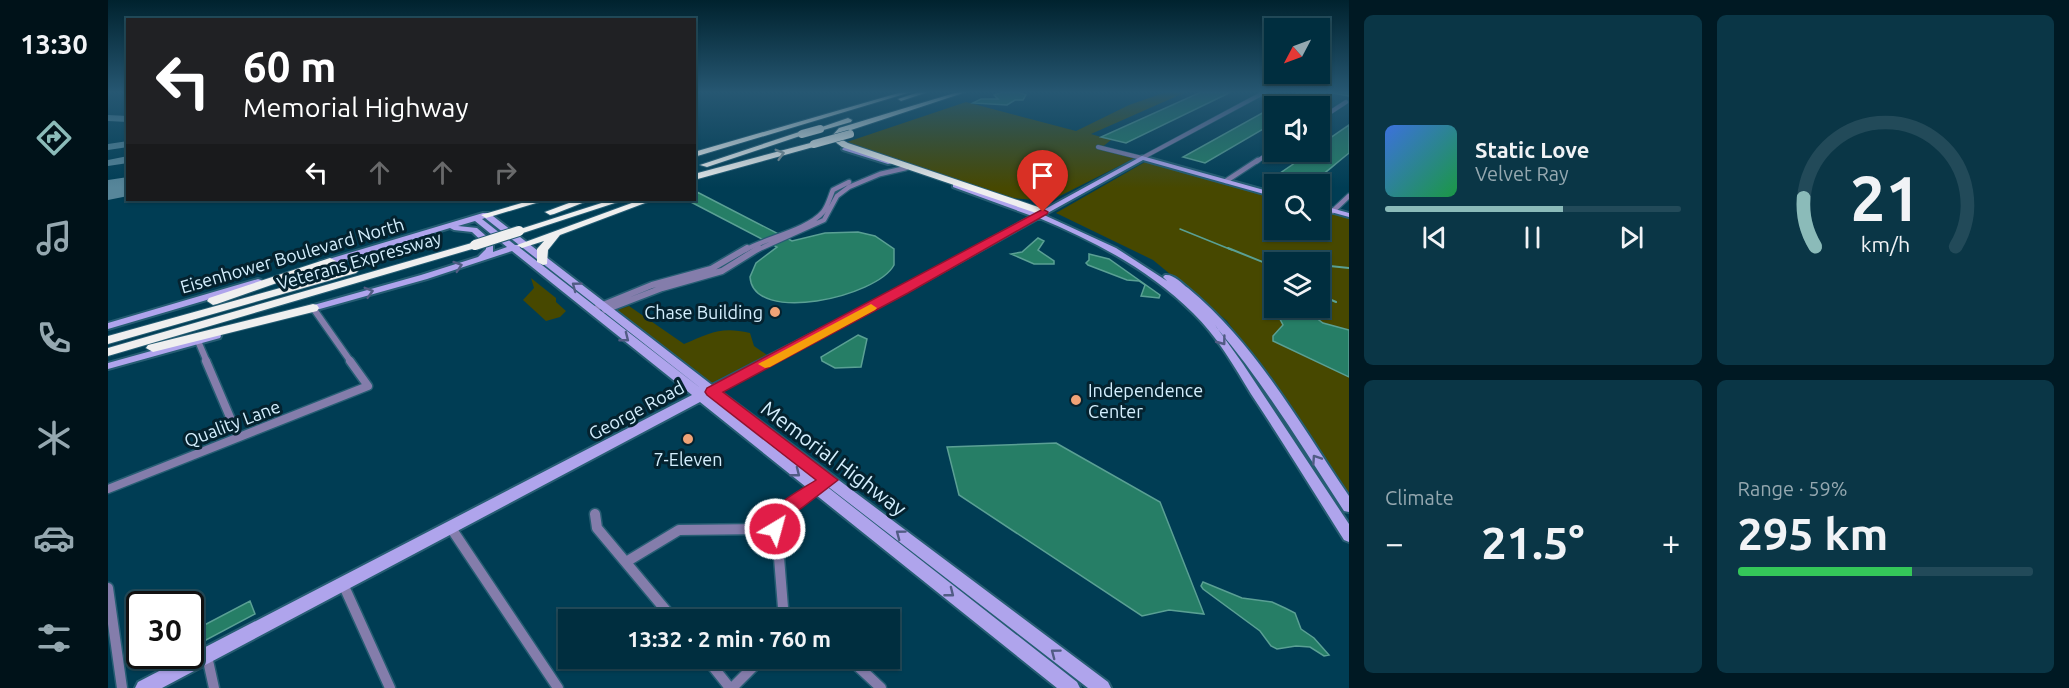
<!DOCTYPE html>
<html lang="en">
<head>
<meta charset="utf-8">
<style>
	body { margin:0; font-family:Ubuntu,sans-serif; background:#0a3646; color:#f1f3f6; height:100vh; display:flex; flex-direction:column; font-size:22px; white-space:nowrap }
	* { box-sizing:border-box; margin:0 }
	p { font-size:20px; color:#95a8b0 }
	.icon { flex:none; width:33px; height:33px; fill:none; stroke:currentColor; stroke-width:2; stroke-linecap:round; stroke-linejoin:round }
	.map { position:relative; flex:1; overflow:hidden }
	.panel { display:flex; flex-direction:column; gap:15px; padding:15px; background:#001923; width:720px }
	.panel>* { flex:none }
	.top-card { position:absolute; left:18px; top:18px; width:570px; height:183px; border-radius:0px; box-shadow:0 2px 4px #0004,0 0 0 2px #224a59; background:#202124; color:#fff; overflow:hidden }
	.needle { width:39px; rotate:229deg }
	.controls { position:absolute; left:1156px; top:18px; display:grid; gap:12px }
	.controls a { display:grid; place-items:center; width:66px; height:66px; border-radius:0px; background:#002e3f; box-shadow:0 2px 4px #0004,0 0 0 2px #224a59; font-size:30px }
	.speed { position:absolute; left:18px; top:591px; display:flex; gap:12px; font-size:30px; font-weight:700; text-align:center }
	.speed>* { display:grid; place-content:center; width:78px; height:78px; border-radius:50%; background:#002e3f; box-shadow:0 2px 4px #0004,0 0 0 2px #224a59; line-height:1 }
	.speed .limit { border:3px solid #111; border-radius:9px; background:#fff; color:#111 }
	.pin { position:absolute; display:grid; place-items:center; width:51px; height:51px; color:#fff; margin:-62px -26px; border-radius:50% 50% 50% 0; rotate:-45deg; box-shadow:0 0 6px #0007 }
	.pin .icon { rotate:45deg }
	.me { position:absolute; width:66px; margin:-33px; rotate:37deg; stroke-linejoin:round; filter:drop-shadow(0 0 4px #0008) }
	.turn { display:flex; align-items:center; gap:21px; height:126px; padding:0 18px; font-size:27px }
	.turn .icon { width:78px; height:78px; stroke-width:2.5 }
	.turn b { display:block; font-size:42px; line-height:51px }
	.lanes { display:flex; align-items:center; height:57px; padding:0 18px; background:#0003; justify-content:center; gap:30px; direction:ltr }
	.lanes .off { opacity:.35 }
	.big { font-size:45px; font-weight:700; line-height:1.1 }
	.panel .tile { flex:1; display:flex; flex-direction:column; justify-content:center; gap:9px; min-width:0; padding:0 21px; border-radius:9px; background:#0a3646 }
	.panel .dial { align-items:center; gap:0 }
	.dial svg { height:156px; overflow:visible; fill:none; stroke:#224a59; stroke-width:7; stroke-linecap:round; text-anchor:middle }
	.dial text { fill:#f1f3f6; stroke:none }
	.song { display:flex; align-items:center; gap:18px }
	.cover { width:72px; height:72px; border-radius:9px; background:linear-gradient(135deg,hsl(220 70% 55%),hsl(140 70% 35%)) }
	.played { height:6px; border-radius:3px; background:linear-gradient(90deg,#8bbbb9 60%,#224a59 60%) }
	.keys { display:flex; justify-content:space-around; direction:ltr }
	.heat { display:flex; justify-content:space-between; align-items:center; font-size:33px; direction:ltr }
	.charge { height:9px; border-radius:4px; background:linear-gradient(90deg,#34c759 59%,#224a59 0) }
	.panel .tiles { flex:1; display:grid; gap:15px; grid-template-columns:repeat(2,1fr) }
	.trip { position:absolute; left:450px; top:609px; width:342px; height:60px; border-radius:0px; background:#002e3f; box-shadow:0 2px 4px #0004,0 0 0 2px #224a59; font-weight:700; line-height:60px; text-align:center }
	main { display:flex; flex:1; min-height:0 }
	.menu { display:flex; flex-direction:column; width:108px; justify-content:space-around; align-items:center; background:#001219; color:#95a8b0 }
	.menu .icon { width:42px; height:42px }
	.menu .on { color:#8bbbb9 }
	.menu b { font-size:27px; color:#f1f3f6 }
	.map>svg:first-child { display:block }
	.green { fill:#474800; fill-rule:evenodd }
	.water { fill:#267e66; stroke:#5aa094; stroke-width:1.5 }
	.lines { fill:none; stroke-linecap:round; stroke-linejoin:round }
	.stream-far1 { stroke:#5aa094; stroke-width:1.5 }
	.stream { stroke:#5aa094; stroke-width:2 }
	.taxiway { fill:#57869a; fill-rule:evenodd }
	.runway { fill:#57869a; fill-rule:evenodd }
	.street-far4-casing { stroke:#265d73; stroke-width:5 }
	.street-far3-casing { stroke:#265d73; stroke-width:7 }
	.street-far2-casing { stroke:#265d73; stroke-width:9 }
	.street-far1-casing { stroke:#265d73; stroke-width:11 }
	.street-casing { stroke:#265d73; stroke-width:13 }
	.secondary-casing { stroke:#265d73; stroke-width:4 }
	.highway-casing { stroke:#265d73; stroke-width:2 }
	.street-far4 { stroke:#847dab; stroke-width:4 }
	.street-far3 { stroke:#847dab; stroke-width:4.5 }
	.street-far2 { stroke:#847dab; stroke-width:6 }
	.street-far1 { stroke:#847dab; stroke-width:8 }
	.street { stroke:#847dab; stroke-width:10 }
	.secondary { fill:#afa4ec; fill-rule:evenodd }
	.highway { fill:#efefef; fill-rule:evenodd }
	.highway-bridge-far1-casing { stroke:#265d73; stroke-width:9; stroke-linecap:butt }
	.highway-bridge-casing { stroke:#265d73; stroke-width:12; stroke-linecap:butt }
	.highway-bridge-far1 { stroke:#efefef; stroke-width:8 }
	.highway-bridge { stroke:#efefef; stroke-width:10 }
	.oneway { stroke:#859399 }
	.oneway2 { stroke:#515c84 }
	.route { fill:#e11d48; stroke:#92132f; stroke-width:1.5 }
	.slow { fill:#f59e0b }
	.poi-dot { fill:#efa377; stroke:#04222f; stroke-width:2 }
	.labels { text-anchor:middle; dominant-baseline:central; stroke-width:6; stroke-linejoin:round; paint-order:stroke }
	.street-label { font-size:18px; fill:#d4effe; stroke:#04222f }
	.poi-label { font-size:18px; fill:#d4effe; stroke:#04222f; text-anchor:end }
	.near-street-label { font-size:21px; fill:#d4effe; stroke:#04222f }
</style>
</head>
<body>
<main>
<nav class="menu">
<b>13:30</b>
<svg class="icon on" aria-label="directions" viewBox="0 0 24 24"><path d="M12 3l9 9-9 9-9-9zM9 14v-3h6M13 9l2 2-2 2"/></svg>
<svg class="icon" aria-label="music" viewBox="0 0 24 24"><path d="M9 18V5l10-2v13"/><circle cx="6" cy="18" r="3"/><circle cx="16" cy="16" r="3"/></svg>
<svg class="icon" aria-label="phone" viewBox="0 0 24 24"><path d="M5 4h4l2 5-3 2q2 4 5 5l2-3 5 2v4C11 20 4 13 5 4z"/></svg>
<svg class="icon" aria-label="climate" viewBox="0 0 24 24"><path d="M12 3v18M4 7l16 10M4 17L20 7"/></svg>
<svg class="icon" aria-label="car" viewBox="0 0 24 24"><path d="M5 17H2v-5l4-1 3-4h7l3 4 3 1v5h-3M9 17h6M6 11h13"/><circle cx="7" cy="17" r="2"/><circle cx="17" cy="17" r="2"/></svg>
<svg class="icon" aria-label="filters" viewBox="0 0 24 24"><path d="M4 7h16M4 17h16"/><circle cx="9" cy="7" r="2"/><circle cx="15" cy="17" r="2"/></svg>
</nav>
<div class="map">
<svg width="1241" height="688" viewBox="0 0 1241 688">
	<rect width="100%" height="100%" fill="#003d54"/>
	<path class="green" d="M1058,92H1078L983,134L1003,140L993,148L1027,158L942,201L902,198L739,142L858,102L968,131L1021,105Z
		M1037,162L1167,198V230H1212V210L1241,218V495L1119,321L1045,260L948,213ZM1167,262H1212V308H1167Z
		M423,278L448,298V302L458,311L452,317L438,321L415,300L426,288Z
		M521,306L576,344C602,333 613,326 642,333L646,346L659,355L602,384L506,311Z"/>
	<path class="water" d="M895,92H910L918,95L915,100H907L899,105L865,103L873,99H890L886,95Z
		M1093,92H1123L1018,143L993,137Z
		M1192,92H1241V96L1219,92L1193,106H1167V122L1097,163L1075,157Z
		M1241,125V153C1209,178 1205,191 1162,180L1203,152H1212V145Z
		M589,192L684,241L717,233L750,232L767,236L786,249V265C769,297 645,325 642,277L648,263L669,247L579,200H586Z
		M930,238L936,241L930,250L946,261V264H926L903,254L914,252Z
		M981,254L1001,259L1052,295L1051,298L1033,296L1037,285L1031,281L1019,280L980,265L978,263L981,260Z
		M1159,294L1167,298V308H1195L1215,323L1241,330V377L1165,341V336L1175,325L1164,304L1167,299Z
		M750,335L759,339L753,367L727,368L714,361L713,357Z
		M948,443L1052,502L1096,614L1061,610L1034,616L851,495L839,447Z
		M1095,582L1134,598L1164,602L1177,608L1187,613L1193,629L1206,638L1221,655L1216,656L1202,647L1188,646L1169,649L1163,646L1152,631L1095,589L1093,586Z
		M142,601L147,614L83,648V632Z"/>
	<g class="lines">
		<path class="stream-far1" d="M1072,229L1124,250"/>
		<path class="stream" d="M1120,248L1167,267
			M1198,261L1202,262
			M1212,265L1241,268
			M1212,295L1228,302"/>
		<path class="taxiway" d="M0,115L20,116V122L0,121Z
			M20,141V147L0,150V144Z
			M20,156V163L0,166V160Z"/>
		<path class="runway" d="M20,177V196L0,200V180Z"/>
		<defs>
			<path id="street-far4" d="M1212,119L1238,102
				M990,147L1034,158L1157,92
				M1148,162L1167,149"/>
			<path id="street-far3" d="M1118,181L1150,160
				M1225,211L1241,196
				M637,250C658,238 700,230 715,212C720,206 722,197 725,190L741,182
				M649,250L716,220L729,196L741,187L772,174L798,168"/>
			<path id="street-far2" d="M490,307L544,285L603,269L639,248
				M205,308L243,362
				M497,310L554,288L614,271L651,248
				M90,341L99,362"/>
			<path id="street-far1" d="M98,361L130,436
				M0,489L260,386L242,361
				M684,506L711,488"/>
			<path id="street" d="M487,514L489,528L566,620
				M343,528L450,688
				M518,562L571,530L667,529
				M235,584L282,688
				M0,588L14,688
				M676,620L668,520L686,504
				M99,656L106,688
				M598,658L622,688
				M741,658L773,688
				M624,688L654,658"/>
			<path id="secondary" d="M737,147L784,162L785,163L780,164L735,150L734,149Z
				M1034,156L1167,193V197L1035,160L936,215L1008,248L1059,281L1055,277L1057,275C1066,274 1073,283 1080,288C1148,344 1192,424 1241,496V512L1236,511C1195,448 1157,385 1109,328L1107,325L1135,364L1241,524V542L1236,540C1205,491 1175,442 1143,394C1126,366 1109,336 1085,313C1042,270 986,241 931,218L793,295L612,391L1000,682L1003,688H980L603,396L969,682L972,688H949L592,402L54,688H27L30,682L584,395L404,251L319,279L201,312H195L193,310L195,308L313,275L370,257L378,249V245L364,232L346,230L342,228L217,266H211V262L375,213H381L604,385L787,291L924,216L845,187V183H851L930,213ZM377,218L595,390L412,248L411,245H407L374,219ZM367,221L399,247L385,252V242L369,228L350,226Z
				M1212,205L1241,213V217L1212,209Z
				M150,279L153,280L155,282L153,284L0,329V323Z
				M108,333L112,334L113,336L112,338L0,369V363Z"/>
			<path id="highway" d="M794,92H803L586,157V152Z
				M811,92H820L793,101L790,99Z
				M850,92H858L737,132L731,138L740,143L939,210V214H931L734,147L722,138L731,128Z
				M740,118L744,120L743,122L712,131L708,129Z
				M691,132L698,134L599,167L592,165Z
				M706,142L710,144L709,146L586,180V174Z
				M424,200H438L378,218L373,215Z
				M469,200H482L446,214L442,215L437,212Z
				M503,200H516L415,233L411,234L406,231Z
				M532,200H545L452,235L440,250L439,264L435,265L429,262V249L436,241L414,248L409,245Z
				M367,242L371,243V247L0,356V348Z
				M222,258L228,261L226,263L109,304L105,305L99,301L101,298Z
				M244,268L248,269L250,271L248,273L0,344V336Z
				M205,304L209,305L211,308L209,311L45,352L38,348L40,345Z"/>
		</defs>
		<use href="#street-far4" class="street-far4-casing"/>
		<use href="#street-far3" class="street-far3-casing"/>
		<use href="#street-far2" class="street-far2-casing"/>
		<use href="#street-far1" class="street-far1-casing"/>
		<use href="#street" class="street-casing"/>
		<use href="#secondary" class="secondary-casing"/>
		<use href="#highway" class="highway-casing"/>
		<use href="#street-far4" class="street-far4"/>
		<use href="#street-far3" class="street-far3"/>
		<use href="#street-far2" class="street-far2"/>
		<use href="#street-far1" class="street-far1"/>
		<use href="#street" class="street"/>
		<use href="#secondary" class="secondary"/>
		<use href="#highway" class="highway"/>
		<defs>
			<path id="highway-bridge-far1" d="M694,134L712,129
				M706,144L742,134"/>
			<path id="highway-bridge" d="M367,245L411,231"/>
		</defs>
		<use href="#highway-bridge-far1" class="highway-bridge-far1-casing"/>
		<use href="#highway-bridge" class="highway-bridge-casing"/>
		<use href="#highway-bridge-far1" class="highway-bridge-far1"/>
		<use href="#highway-bridge" class="highway-bridge"/>
	</g>
	<defs><path id="oneway-chevron" d="M-2-3.5L2.5 0L-2 3.5" fill="none" stroke-width="1.6" stroke-linecap="round" stroke-linejoin="round" transform="scale(1.5)"/></defs>
	<use class="oneway" href="#oneway-chevron" transform="translate(672 154) rotate(-16)"/>
	<g class="oneway2">
		<use href="#oneway-chevron" transform="translate(350 266) rotate(-18)"/>
		<use href="#oneway-chevron" transform="translate(468 286) rotate(-143)"/>
		<use href="#oneway-chevron" transform="translate(261 292) rotate(-16)"/>
		<use href="#oneway-chevron" transform="translate(517 338) rotate(38)"/>
		<use href="#oneway-chevron" transform="translate(1114 341) rotate(53)"/>
		<use href="#oneway-chevron" transform="translate(1208 459) rotate(-124)"/>
		<use href="#oneway-chevron" transform="translate(688 473) rotate(38)"/>
		<use href="#oneway-chevron" transform="translate(792 534) rotate(-143)"/>
		<use href="#oneway-chevron" transform="translate(842 593) rotate(38)"/>
		<use href="#oneway-chevron" transform="translate(947 653) rotate(-143)"/>
	</g>
	<linearGradient id="sky" x2="0" y2="1"><stop stop-color="#00222e"/><stop offset="0.49" stop-color="#265772"/><stop offset="1" stop-color="#265772" stop-opacity="0"/></linearGradient>
	<rect width="1241" height="188" fill="url(#sky)"/>
	<path class="route" d="M935,209L940,212L939,214L800,293L615,392L730,480L682,517L673,534L667,536L660,534C648,511 693,490 708,480L599,395L597,392L599,388Z"/>
	<path class="slow" d="M763,304L769,308L767,310L662,367L657,368L650,364Z"/>
	<g class="poi-dot">
		<circle cx="667" cy="312" r="6"/>
		<circle cx="968" cy="400" r="6"/>
		<circle cx="580" cy="439" r="6"/>
	</g>
	<g class="labels">
		<g class="street-label">
			<text transform="translate(184 255) rotate(-16)">Eisenhower Boulevard North</text>
			<text transform="translate(251 260) rotate(-16)">Veterans Expressway</text>
			<text transform="translate(528 410) rotate(-28)">George Road</text>
			<text transform="translate(124 423) rotate(-21)">Quality Lane</text>
		</g>
		<g class="poi-label">
			<text x="655" y="312">Chase Building</text>
			<text x="980" y="390" text-anchor="start">Independence<tspan x="980" dy="21">Center</tspan></text>
			<text x="580" y="459" text-anchor="middle">7-Eleven</text>
		</g>
		<g class="near-street-label">
			<text transform="translate(726 458) rotate(37)">Memorial Highway</text>
		</g>
	</g>
</svg>
<div class="controls">
<a><svg class="needle" viewBox="-14 -14 28 28"><path d="M0-13l5 13h-10z" fill="#e53935"/><path d="M0 13l5-13h-10z" fill="#95a8b0"/></svg></a>
<a><svg class="icon" aria-label="sound" viewBox="0 0 24 24"><path d="M4 9h4l5-4v14l-5-4H4zM17 9q2 3 0 6"/></svg></a>
<a><svg class="icon" aria-label="search" viewBox="0 0 24 24"><circle cx="10" cy="10" r="6"/><path d="M15 15l6 6"/></svg></a>
<a><svg class="icon" aria-label="layers" viewBox="0 0 24 24"><path d="M12 4l9 5-9 5-9-5zM3 14l9 5 9-5"/></svg></a>
</div>
<div class="speed"><div class="limit">30</div></div>
<div class="pin" style="left:935px;top:212px;background:#d93025"><svg class="icon" aria-label="arrive" viewBox="0 0 24 24"><path d="M6 21V4h12l-3 4 3 4H6"/></svg></div>
<svg class="me" style="left:667px;top:529px" viewBox="-20 -20 40 40"><circle r="17" fill="#e11d48" stroke="#fff" stroke-width="3"/><path d="M0-11L8 9 0 5-8 9z" fill="#fff"/></svg>
<div class="trip">13:32 · 2 min · 760 m</div>
<div class="top-card">
<div class="turn"><svg class="icon" aria-label="left" viewBox="0 0 24 24"><path d="M17 20v-9H6M10 6l-5 5 5 5"/></svg><div><b>60 m</b>Memorial Highway</div></div>
<div class="lanes"><svg class="icon" aria-label="left" viewBox="0 0 24 24"><path d="M17 20v-9H6M10 6l-5 5 5 5"/></svg><svg class="icon off" aria-label="ahead" viewBox="0 0 24 24"><path d="M12 20V5M6 11l6-6 6 6"/></svg><svg class="icon off" aria-label="ahead" viewBox="0 0 24 24"><path d="M12 20V5M6 11l6-6 6 6"/></svg><svg class="icon off" aria-label="right" viewBox="0 0 24 24"><path d="M7 20v-9h11M14 6l5 5-5 5"/></svg></div>
</div>
</div>
<section class="panel">
<div class="tiles">
<div class="tile">
<div class="song"><i class="cover"></i><div><b>Static Love</b><p>Velvet Ray</p></div></div>
<div class="played"></div>
<div class="keys"><svg class="icon" aria-label="previous" viewBox="0 0 24 24"><path d="M18 5L8 12l10 7zM5 5v14"/></svg><svg class="icon" aria-label="pause" viewBox="0 0 24 24"><path d="M8 5v14M16 5v14"/></svg><svg class="icon" aria-label="next" viewBox="0 0 24 24"><path d="M6 5l10 7-10 7zM19 5v14"/></svg></div>
</div>
<div class="tile dial"><svg viewBox="0 0 100 80">
<path d="M14 69A42 42 0 1 1 86 69"/>
<path d="M14 69A42 42 0 0 1 8 44" stroke="#8bbbb9"/>
<text x="50" y="56" font-size="32" font-weight="700">21</text>
<text x="50" y="72" font-size="11">km/h</text>
</svg></div>
<div class="tile"><p>Climate</p>
<div class="heat"><a>−</a><b class="big">21.5°</b><a>+</a></div>
</div>
<div class="tile"><p>Range · 59%</p><b class="big">295 km</b><div class="charge"></div></div>
</div>
</section>
</main>
</body>
</html>
